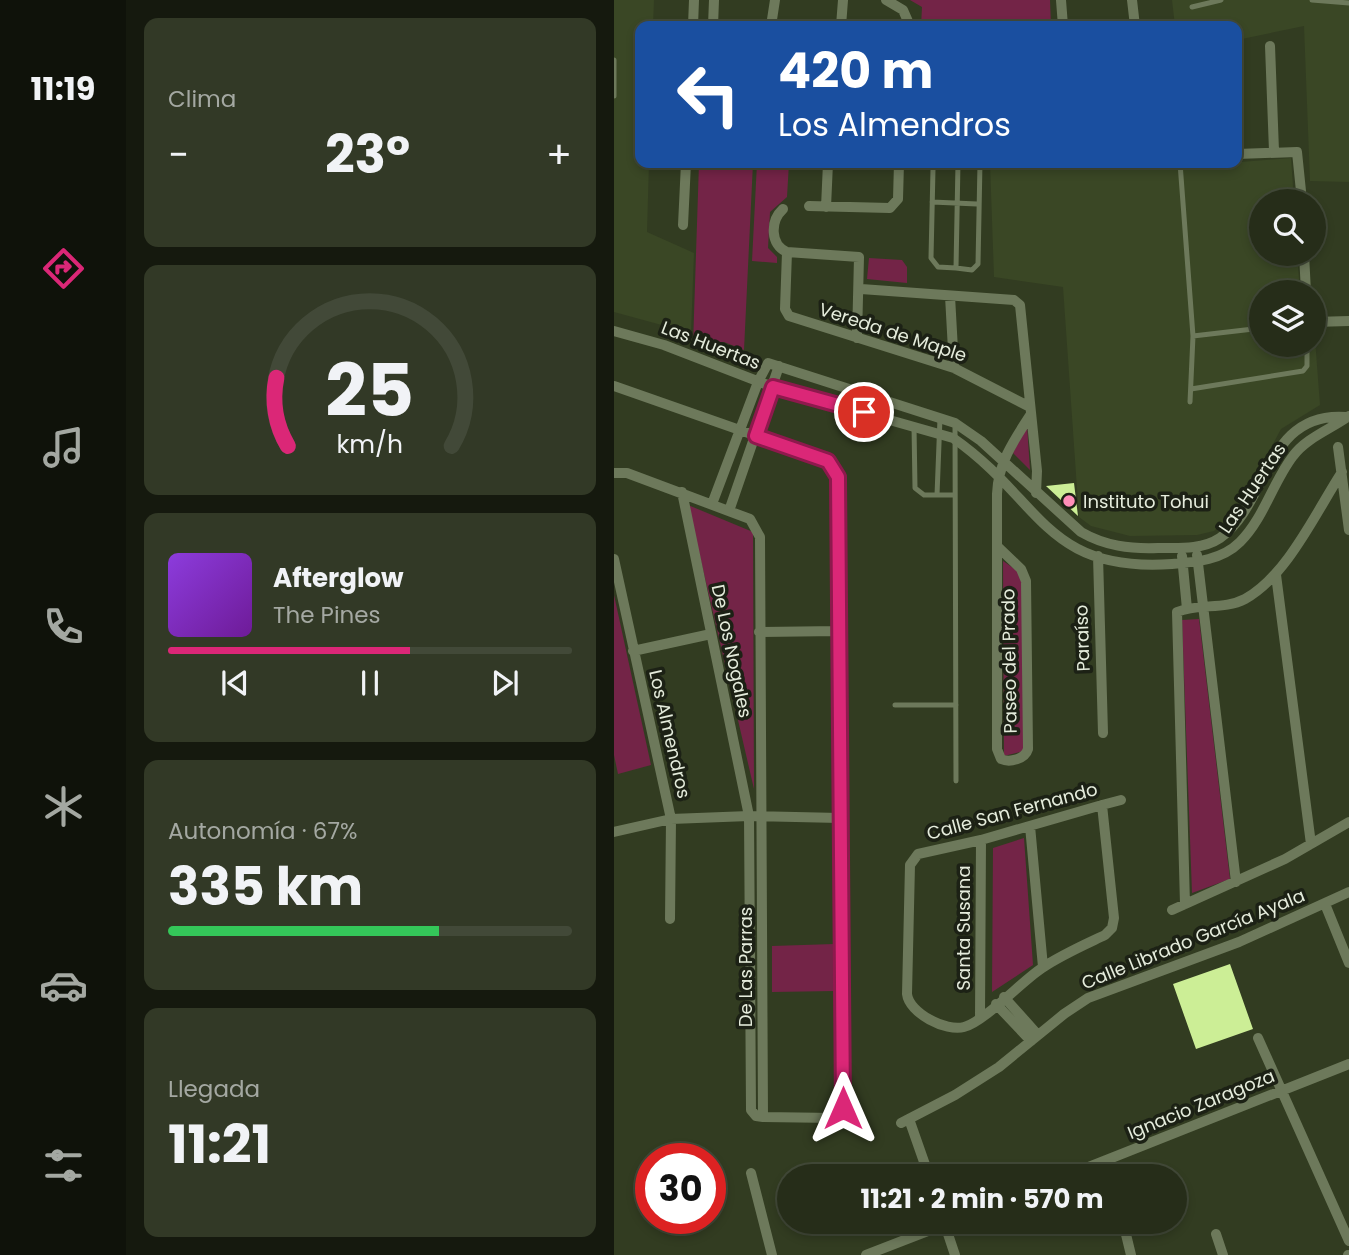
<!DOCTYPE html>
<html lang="es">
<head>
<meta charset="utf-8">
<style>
	body { margin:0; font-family:Poppins,sans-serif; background:#323926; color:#f1f3f6; height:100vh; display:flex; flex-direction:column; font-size:26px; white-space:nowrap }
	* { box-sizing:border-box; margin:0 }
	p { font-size:23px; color:#a4a8a2 }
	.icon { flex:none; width:38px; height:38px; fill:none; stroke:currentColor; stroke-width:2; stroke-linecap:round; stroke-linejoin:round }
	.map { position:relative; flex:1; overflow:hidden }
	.details { display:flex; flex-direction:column; gap:18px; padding:18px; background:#15190e; width:488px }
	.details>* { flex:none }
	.top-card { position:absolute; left:21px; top:21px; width:607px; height:147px; border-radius:14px; box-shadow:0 4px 10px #0003,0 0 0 2px #424938; background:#1a4fa0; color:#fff; overflow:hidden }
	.tools { position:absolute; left:635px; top:189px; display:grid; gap:14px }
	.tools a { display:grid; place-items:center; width:77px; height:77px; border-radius:50%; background:#262d19; box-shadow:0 4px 10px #0003,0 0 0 2px #424938; font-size:35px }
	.speed { position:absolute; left:21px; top:1143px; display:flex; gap:14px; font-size:35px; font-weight:700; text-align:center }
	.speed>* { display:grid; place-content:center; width:91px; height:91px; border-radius:50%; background:#262d19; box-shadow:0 4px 10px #0003,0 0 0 2px #424938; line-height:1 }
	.speed .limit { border:10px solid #d22; background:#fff; color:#111 }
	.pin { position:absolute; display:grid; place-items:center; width:60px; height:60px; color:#fff; margin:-30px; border:4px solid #fff; border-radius:50%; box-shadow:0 2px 7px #0007 }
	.me { position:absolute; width:77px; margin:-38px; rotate:0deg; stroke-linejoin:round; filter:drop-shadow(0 0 5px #0008) }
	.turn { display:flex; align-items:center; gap:24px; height:147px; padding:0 28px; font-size:32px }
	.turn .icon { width:91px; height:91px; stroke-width:2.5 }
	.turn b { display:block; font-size:49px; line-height:60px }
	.big { font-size:52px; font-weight:700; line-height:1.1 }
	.details .card { flex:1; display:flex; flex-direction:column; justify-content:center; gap:10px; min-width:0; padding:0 24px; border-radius:14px; background:#323926 }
	.details .dial { align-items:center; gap:0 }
	.dial svg { height:182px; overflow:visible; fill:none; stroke:#424938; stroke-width:7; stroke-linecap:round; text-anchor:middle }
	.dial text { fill:#f1f3f6; stroke:none }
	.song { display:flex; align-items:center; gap:21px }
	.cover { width:84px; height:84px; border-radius:10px; background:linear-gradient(135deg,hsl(270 70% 55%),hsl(280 70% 35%)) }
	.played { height:7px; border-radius:4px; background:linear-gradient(90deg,#db2777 60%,#424938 60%) }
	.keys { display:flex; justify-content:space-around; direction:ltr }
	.heat { display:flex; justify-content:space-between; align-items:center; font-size:38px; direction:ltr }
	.charge { height:10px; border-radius:5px; background:linear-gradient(90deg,#34c759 67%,#424938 0) }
	.trip { position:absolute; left:163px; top:1164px; width:410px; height:70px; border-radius:35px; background:#262d19; box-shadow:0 4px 10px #0003,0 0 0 2px #424938; font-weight:700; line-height:70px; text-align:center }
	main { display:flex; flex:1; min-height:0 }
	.dock { display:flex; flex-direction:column; width:126px; justify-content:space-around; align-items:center; background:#0f120a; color:#a4a8a2 }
	.dock .icon { width:49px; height:49px }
	.dock .on { color:#db2777 }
	.dock b { font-size:32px; color:#f1f3f6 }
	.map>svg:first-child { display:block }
	.built { fill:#3a4725 }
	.green { fill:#732447 }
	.building { fill:#ccee96 }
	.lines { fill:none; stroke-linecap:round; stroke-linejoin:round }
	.service { stroke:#6d795b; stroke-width:5 }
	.minor { stroke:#6d795b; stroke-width:10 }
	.route-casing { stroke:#8e194d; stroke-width:18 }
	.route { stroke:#db2777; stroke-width:12 }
	.poi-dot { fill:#ff8eb9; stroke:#1c2115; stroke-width:2.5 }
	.labels { text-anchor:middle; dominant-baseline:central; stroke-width:7; stroke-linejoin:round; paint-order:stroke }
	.street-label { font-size:18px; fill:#e5ecdc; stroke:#1c2115 }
	.poi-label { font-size:18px; fill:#e5ecdc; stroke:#1c2115; text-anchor:start }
</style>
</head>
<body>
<main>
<nav class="dock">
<b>11:19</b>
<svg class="icon on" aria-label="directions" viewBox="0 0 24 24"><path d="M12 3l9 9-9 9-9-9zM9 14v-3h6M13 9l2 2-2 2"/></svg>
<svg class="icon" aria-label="music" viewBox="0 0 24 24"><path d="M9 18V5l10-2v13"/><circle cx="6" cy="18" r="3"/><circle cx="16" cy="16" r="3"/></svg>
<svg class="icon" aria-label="phone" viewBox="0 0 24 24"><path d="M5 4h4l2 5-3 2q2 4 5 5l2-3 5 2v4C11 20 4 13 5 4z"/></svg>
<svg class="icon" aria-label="climate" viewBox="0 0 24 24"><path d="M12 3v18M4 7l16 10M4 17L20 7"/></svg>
<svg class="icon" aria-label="car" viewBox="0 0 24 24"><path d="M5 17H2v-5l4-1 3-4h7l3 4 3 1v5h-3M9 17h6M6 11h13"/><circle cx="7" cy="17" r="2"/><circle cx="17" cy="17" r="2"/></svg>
<svg class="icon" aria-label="filters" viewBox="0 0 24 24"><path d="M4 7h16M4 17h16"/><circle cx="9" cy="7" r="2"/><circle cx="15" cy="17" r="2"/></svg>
</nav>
<section class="details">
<div class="card"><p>Clima</p>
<div class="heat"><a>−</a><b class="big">23°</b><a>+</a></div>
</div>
<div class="card dial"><svg viewBox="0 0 100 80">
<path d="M14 69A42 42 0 1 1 86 69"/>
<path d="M14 69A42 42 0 0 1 9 39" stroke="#db2777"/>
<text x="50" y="56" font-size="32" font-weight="700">25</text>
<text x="50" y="72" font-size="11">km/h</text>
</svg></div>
<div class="card">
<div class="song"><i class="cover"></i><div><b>Afterglow</b><p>The Pines</p></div></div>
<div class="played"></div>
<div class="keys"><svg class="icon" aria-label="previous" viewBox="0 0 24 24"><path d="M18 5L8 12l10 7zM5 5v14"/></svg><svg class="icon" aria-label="pause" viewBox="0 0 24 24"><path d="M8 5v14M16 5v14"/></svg><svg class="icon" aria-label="next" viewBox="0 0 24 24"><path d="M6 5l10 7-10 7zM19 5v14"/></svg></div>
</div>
<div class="card"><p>Autonomía · 67%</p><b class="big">335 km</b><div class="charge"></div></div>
<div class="card"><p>Llegada</p><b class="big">11:21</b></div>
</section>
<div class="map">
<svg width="735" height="1255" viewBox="0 0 735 1255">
	<rect width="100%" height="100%" fill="#323c21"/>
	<path class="built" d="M0,0H40L39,26H26V163H35L33,232L80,253L77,333L0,312Z
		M558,0H735V182L696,181L690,26L623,40V26H561Z
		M677,158L680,201H648V254H683L686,292H648V345H700V326L706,405L667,429L626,505L600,531L583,535L516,536L477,526L465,517L449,287L380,277L376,163H560L563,167Z"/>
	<path class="green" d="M296,0H436L437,26H307L308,7Z
		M85,163H139L130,350L110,342L79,345Z
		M143,163H175L173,197L156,212L154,248L163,257V263L138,261Z
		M255,258L288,260L293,267V283L253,279Z
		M413,425L416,470L399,453Z
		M74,505L139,532L140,789Z
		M389,561L408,574L410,751L390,756Z
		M0,595L37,765L4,774L0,755Z
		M585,619L616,879L578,893L568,620Z
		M410,838L419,965L378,992L379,848Z
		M220,944L221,991L158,992V946Z"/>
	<path class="building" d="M460,483L464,516L432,486Z
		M616,964L639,1029L582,1049L559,984Z"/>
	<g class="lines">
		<path class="service" d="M698,0L735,3
			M578,7L607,0
			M0,60V96
			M327,163L319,169L317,258L324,267L342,268
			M344,163L342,268L358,270L364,264L366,163
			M566,163L579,336
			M318,202L363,204
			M577,389L689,371L693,366V345
			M576,402L579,336L648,328
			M341,423L342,781
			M300,426L301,488L310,495H340
			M323,495L326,418
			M281,705H342"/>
		<path class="minor" d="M272,0L289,10L296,26
			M447,0L449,26
			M518,0L521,26
			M79,26L80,0
			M99,26L100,0
			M157,26L161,0
			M227,26L229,0
			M656,46L660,151
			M623,154L683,152L688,201
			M195,206L276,208L284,199L285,163
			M212,207L214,163
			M169,209C156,221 156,245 173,252L171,309L175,316L340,368L416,407
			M69,225L72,163
			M173,252L245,257L243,338
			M690,254L692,292
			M247,289L400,300L406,305L423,471L422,493
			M336,296L340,368
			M700,322L735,321
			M0,331L50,345L159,387L339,438C428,500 430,573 558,564C583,562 608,560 626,542C650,518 659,482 679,456C692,438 717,429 735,416
			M0,386L214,461L224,476L229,1108L221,1118L149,1117L142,1116L137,1110L135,816L68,492
			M724,447L735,530
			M0,473H13L136,519L146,537L149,1117
			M98,504L144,382L154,363L341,423L367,441L467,532C491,546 516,549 544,548C564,548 588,550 606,538C655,504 651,410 733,417
			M115,511L165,366
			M383,546L407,569L412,581L414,749C411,759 396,763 387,759L383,749V494C384,463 400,440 417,414
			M583,555L622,882
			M484,556L489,733
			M568,556L573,609
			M0,559L57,819L56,919
			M662,575L697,844
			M145,632L224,631
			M19,651L97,634
			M488,805L500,918L498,928L491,935C470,945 447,955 428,968C408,981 370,1022 350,1027C332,1032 295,1013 293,994L296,865L304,854L367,840L488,805L507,800
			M416,826L429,967
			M0,832L57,819L135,816L226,818
			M571,904L563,612C584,603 610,610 631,599C673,576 702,512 728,472
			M711,904L735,963
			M558,910L671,859L735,822
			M390,997L424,1035
			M382,1004L417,1041
			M366,1017L367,840
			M644,1038L735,1241
			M295,1119L315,1176
			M287,1123L341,1095L385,1067L450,1014L474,998L625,942L735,892
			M492,1160L497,1176
			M137,1173L158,1255
			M452,1176L735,1064
			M330,1222L341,1255
			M509,1222L517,1255
			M602,1234L609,1255
			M252,1255L337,1222
			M734,1255H735"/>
	</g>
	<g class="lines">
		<defs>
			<path id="route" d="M229,1108L224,477L214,461L142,436L159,387L250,412"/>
		</defs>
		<use href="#route" class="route-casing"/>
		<use href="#route" class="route"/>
	</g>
	<circle class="poi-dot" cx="455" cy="501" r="7"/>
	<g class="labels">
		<g class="street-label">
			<text transform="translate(279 332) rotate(18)">Vereda de Maple</text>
			<text transform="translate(97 345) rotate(21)">Las Huertas</text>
			<text transform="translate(638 488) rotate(-56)">Las Huertas</text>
			<text transform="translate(468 638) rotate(-92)">Paraíso</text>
			<text transform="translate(118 651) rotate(78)">De Los Nogales</text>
			<text transform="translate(395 661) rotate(-91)">Paseo del Prado</text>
			<text transform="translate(56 734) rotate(77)">Los Almendros</text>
			<text transform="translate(398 811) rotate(-15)">Calle San Fernando</text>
			<text transform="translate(349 928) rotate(-90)">Santa Susana</text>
			<text transform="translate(579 939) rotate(-22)">Calle Librado García Ayala</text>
			<text transform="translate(131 967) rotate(-90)">De Las Parras</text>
			<text transform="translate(587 1104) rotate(-22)">Ignacio Zaragoza</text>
		</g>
		<g class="poi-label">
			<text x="469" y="501">Instituto Tohui</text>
		</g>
	</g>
</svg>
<div class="tools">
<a><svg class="icon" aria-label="search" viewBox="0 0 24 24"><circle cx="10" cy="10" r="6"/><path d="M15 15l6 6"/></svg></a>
<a><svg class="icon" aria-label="layers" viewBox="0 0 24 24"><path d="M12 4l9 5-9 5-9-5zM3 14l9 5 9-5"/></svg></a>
</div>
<div class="speed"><div class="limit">30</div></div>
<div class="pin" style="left:250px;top:412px;background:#d93025"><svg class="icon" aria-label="arrive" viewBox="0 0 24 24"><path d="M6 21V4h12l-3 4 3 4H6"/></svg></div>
<svg class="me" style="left:229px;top:1108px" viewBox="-20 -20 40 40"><path d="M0-17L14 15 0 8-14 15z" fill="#db2777" stroke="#fff" stroke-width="4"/></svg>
<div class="trip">11:21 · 2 min · 570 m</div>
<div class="top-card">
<div class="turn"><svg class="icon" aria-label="left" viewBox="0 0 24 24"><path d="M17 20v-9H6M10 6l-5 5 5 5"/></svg><div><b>420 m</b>Los Almendros</div></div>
</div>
</div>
</main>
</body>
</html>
